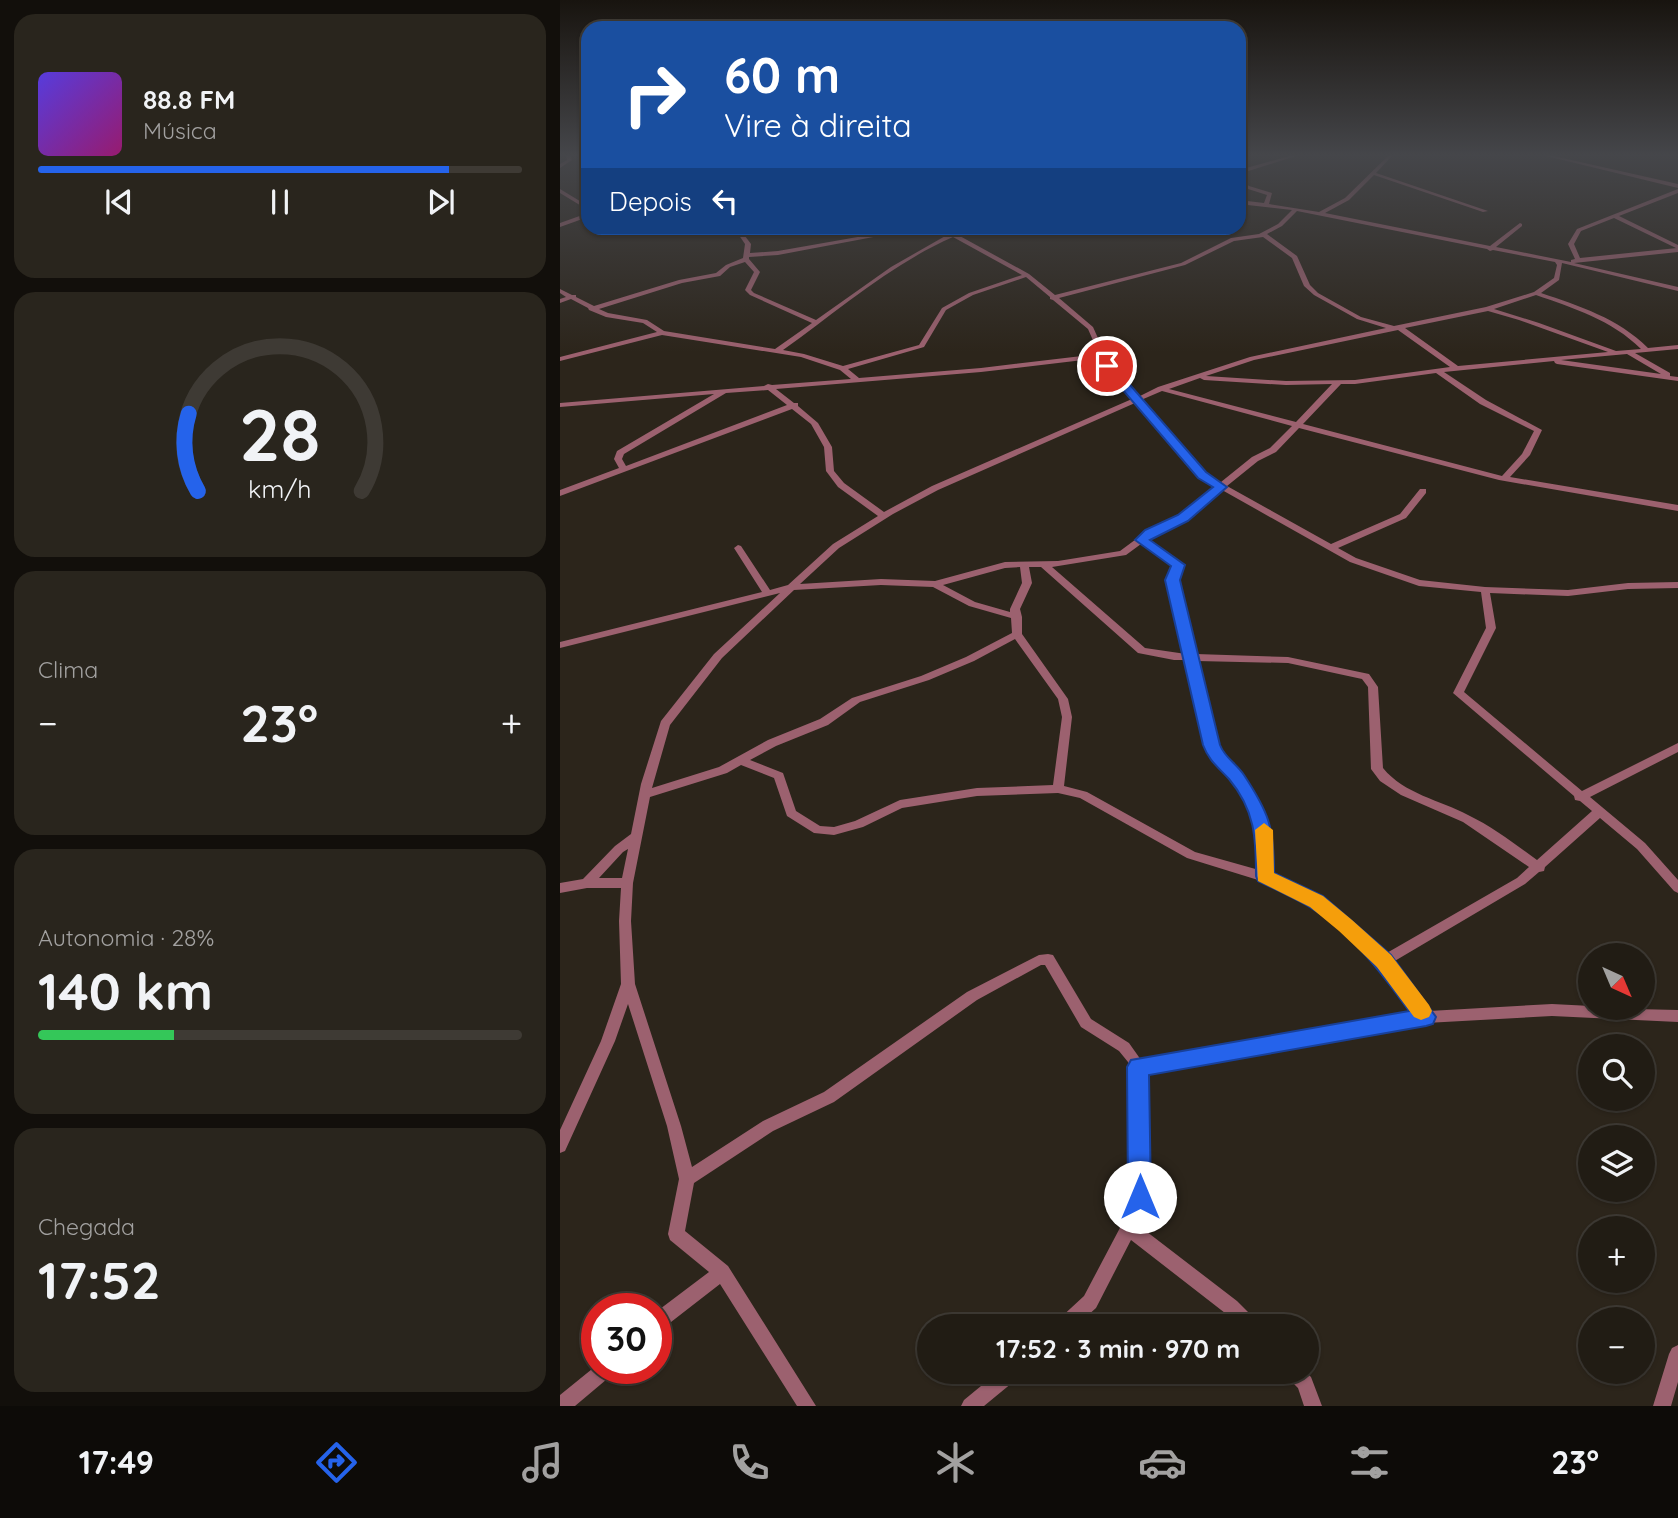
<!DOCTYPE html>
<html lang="pt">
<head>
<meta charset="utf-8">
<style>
	body { margin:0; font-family:Quicksand,sans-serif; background:#29251d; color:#f1f3f6; height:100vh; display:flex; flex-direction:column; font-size:26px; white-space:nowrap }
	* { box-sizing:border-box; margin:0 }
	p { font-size:23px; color:#a2a1a0 }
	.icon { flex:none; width:38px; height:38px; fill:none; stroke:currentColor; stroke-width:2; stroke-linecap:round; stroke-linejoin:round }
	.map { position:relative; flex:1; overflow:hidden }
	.drawer { display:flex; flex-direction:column; gap:14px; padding:14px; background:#120f0b; width:560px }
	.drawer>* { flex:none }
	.guide { position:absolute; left:21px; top:21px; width:665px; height:214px; border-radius:21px; box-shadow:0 2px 5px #0004,0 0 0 2px #3e3a34; background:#1a4fa0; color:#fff; overflow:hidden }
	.needle { width:46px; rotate:136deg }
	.controls { position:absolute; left:1018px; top:943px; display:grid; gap:14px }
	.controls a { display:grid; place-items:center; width:77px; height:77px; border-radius:50%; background:#211c14; box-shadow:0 2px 5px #0004,0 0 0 2px #3e3a34; font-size:35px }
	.speed { position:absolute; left:21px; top:1293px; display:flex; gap:14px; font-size:35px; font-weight:700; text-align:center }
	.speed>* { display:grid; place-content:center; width:91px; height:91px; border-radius:50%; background:#211c14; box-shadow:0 2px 5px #0004,0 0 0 2px #3e3a34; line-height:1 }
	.speed .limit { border:10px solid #d22; background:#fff; color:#111 }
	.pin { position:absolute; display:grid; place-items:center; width:60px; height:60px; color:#fff; margin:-30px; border:4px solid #fff; border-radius:50%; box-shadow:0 2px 7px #0007 }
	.me { position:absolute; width:77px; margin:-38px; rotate:0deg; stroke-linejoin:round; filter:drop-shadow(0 0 5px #0008) }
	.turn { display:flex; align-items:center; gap:24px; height:147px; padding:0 28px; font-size:32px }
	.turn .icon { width:91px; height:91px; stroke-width:2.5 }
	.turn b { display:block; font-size:49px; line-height:60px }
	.then { display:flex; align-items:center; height:66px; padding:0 28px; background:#0003; gap:14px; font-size:26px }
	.big { font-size:52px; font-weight:700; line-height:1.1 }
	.drawer .widget { flex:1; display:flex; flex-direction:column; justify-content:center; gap:10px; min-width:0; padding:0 24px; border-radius:21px; background:#29251d }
	.drawer .dial { align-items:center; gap:0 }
	.dial svg { height:182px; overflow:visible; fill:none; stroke:#3e3a34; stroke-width:7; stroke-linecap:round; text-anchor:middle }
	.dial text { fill:#f1f3f6; stroke:none }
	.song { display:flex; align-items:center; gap:21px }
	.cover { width:84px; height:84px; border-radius:10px; background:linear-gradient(135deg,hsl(250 70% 55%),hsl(320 70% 35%)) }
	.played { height:7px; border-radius:4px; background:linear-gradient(90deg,#2563eb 85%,#3e3a34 85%) }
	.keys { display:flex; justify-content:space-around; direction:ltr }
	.heat { display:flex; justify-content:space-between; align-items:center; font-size:38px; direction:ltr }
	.charge { height:10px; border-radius:5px; background:linear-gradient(90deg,#34c759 28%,#3e3a34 0) }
	.trip { position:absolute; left:357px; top:1314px; width:402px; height:70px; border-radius:35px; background:#211c14; box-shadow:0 2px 5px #0004,0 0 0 2px #3e3a34; font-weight:700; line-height:70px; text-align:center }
	.tabs { display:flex; height:112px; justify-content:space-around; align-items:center; background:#0d0b08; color:#a2a1a0 }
	.tabs .icon { width:49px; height:49px }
	.tabs .on { color:#2563eb }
	.tabs b { font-size:32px; color:#f1f3f6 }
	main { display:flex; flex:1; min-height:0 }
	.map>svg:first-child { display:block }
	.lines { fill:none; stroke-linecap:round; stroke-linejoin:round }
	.minor { fill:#9c616f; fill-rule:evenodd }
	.route { fill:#2563eb; stroke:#184099; stroke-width:2 }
	.slow { fill:#f59e0b }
</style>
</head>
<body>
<main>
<section class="drawer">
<div class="widget">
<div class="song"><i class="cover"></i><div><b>88.8 FM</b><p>Música</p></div></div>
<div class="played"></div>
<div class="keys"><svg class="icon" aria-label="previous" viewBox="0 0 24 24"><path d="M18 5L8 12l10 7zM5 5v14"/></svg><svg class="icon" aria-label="pause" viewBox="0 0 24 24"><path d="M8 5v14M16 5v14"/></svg><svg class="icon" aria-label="next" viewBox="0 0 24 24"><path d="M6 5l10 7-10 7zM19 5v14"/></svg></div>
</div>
<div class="widget dial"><svg viewBox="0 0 100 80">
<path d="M14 69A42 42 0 1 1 86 69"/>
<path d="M14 69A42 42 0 0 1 10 35" stroke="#2563eb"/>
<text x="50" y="56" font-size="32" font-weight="700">28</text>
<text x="50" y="72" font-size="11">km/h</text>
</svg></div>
<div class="widget"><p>Clima</p>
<div class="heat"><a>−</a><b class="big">23°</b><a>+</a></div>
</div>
<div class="widget"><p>Autonomia · 28%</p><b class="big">140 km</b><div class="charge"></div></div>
<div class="widget"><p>Chegada</p><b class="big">17:52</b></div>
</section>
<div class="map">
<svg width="1118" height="1406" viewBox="0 0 1118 1406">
	<rect width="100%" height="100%" fill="#2c251b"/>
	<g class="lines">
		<path class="minor" d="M6,155H10L12,160L0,168V164L7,160Z
			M733,155H739L679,174V170Z
			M829,155H833L816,173L928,211L923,212L814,175L789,200L765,213L930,246L960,223L962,224V226L936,247L1011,262V260L1015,259L1008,244L1017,229L1118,189V193L1059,216L1118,245V252L1014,263L1118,287V291L1002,263L999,280L981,293C1019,306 1058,318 1088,348L1118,345V349L1075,353L1110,373V376L1118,377V381L997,364L995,363L994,361L884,372L926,400L982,430L970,455L950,477L1118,505V511L939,480L739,428L716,452L698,461L667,486L771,544L840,514L860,489H866V493L846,518L778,548L796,558L860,580L925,587L1008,590L1068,583L1118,582V588L1068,589L1008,596L930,593L936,628L904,692L1022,791L1118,743V752L1030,797L1085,843L1118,880V893L1114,891L1077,849L1040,818L985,867L984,871L979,872L965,884L833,962L869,1011L992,1004L1031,1006V1008L1118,1010V1022L992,1016L866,1023L585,1072L587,1082L588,1197L578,1225L677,1301L696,1320L698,1326H679L665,1313L571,1240L536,1308L516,1326H496L498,1320L524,1296L562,1224L572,1197L573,1082L568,1062L559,1051L521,1027L485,965H481L417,1000L274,1102L213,1131L134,1183L125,1231L168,1266L256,1406H237L160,1284L102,1329L96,1331V1312L149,1272L110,1240L108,1234L119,1179L107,1126L68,1004L55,1041L5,1151L0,1153V1130L41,1041L61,984L59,921L61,888H27L0,893V883L23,879L55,846L71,834L81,784L101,721L154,654L220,593L0,648V642L202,592L174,548L178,545L181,546L210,590L228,585L273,544L318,516L278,487L266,471L264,447L251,424L232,409L0,496V490L59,468L54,459L57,451L154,394L0,407V403L204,386L208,384L212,385L291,379L280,370L241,357L102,335L0,361V357L97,332L83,323L46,317L29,310L28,308L11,299L0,303V299L6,297L0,293V289L12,295H16V297L34,306L119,280L156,273L166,265L183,258L185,244L174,228H179L191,244L190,253L218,251L326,232V234L324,235L218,255L189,257V259L200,272L191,290L194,293L256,320L331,267L387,235L302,230L300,228L393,232L404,228H410L398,235L469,274L495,295L621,263L671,238L699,234L718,224L732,210L679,204V200L704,203L707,195L685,188L679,182V177L689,186L712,193L709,204L759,212L785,198ZM737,211L927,249L930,251L933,250L995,262L997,265L994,278L974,292L926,307L834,326L801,317L758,293L750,285L737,256L707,234L722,226ZM1054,218L1116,248H1117L1020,258L1014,244L1021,231ZM393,237L462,275L409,293L382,308L359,345L283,366L244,354L223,350C278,311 331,264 393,237ZM703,237L732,258L744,286L754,295L797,319L826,328L690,357L598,387L578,397L550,365L533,327L499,298L625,265L674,241ZM185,262L194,272L185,290L190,295L252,323L215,349L104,331L87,320L48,313L39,309L122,283L160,276L170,267ZM466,277L490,297V299L493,300L528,329L539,354L421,368L299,378L288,369L364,347L386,310L413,295ZM976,295C1013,308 1052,320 1081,349L1056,351L979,323L934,309ZM928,311L959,320L1048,352L898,366L845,328ZM838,330L890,367L795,380L726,381L646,376L694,360ZM1067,354L1101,374L1001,360ZM540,358L545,367L572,399L372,486L324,512L284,483L274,471L272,447L258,423L238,406V403H234L216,389L421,372ZM876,373L920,404L974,431L962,454L942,476L743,424L781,384H795ZM640,378L644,380L726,385L772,384L736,422L609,389ZM208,390L227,405L66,466L62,459L64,454L166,393ZM602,391L732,426L710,448L692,457L661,482L645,473L581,400ZM575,403L639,477L656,486L620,516L587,531L560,551L498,561L445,562L375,581L321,579L240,584L279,548L333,514L378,490ZM662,490L790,562L859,586L921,592L926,628L893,693L1014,796L1015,800L1020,801L1032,811L977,860C955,844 933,827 908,815C880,800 844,794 823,768L818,687L809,674L728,657L636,654L618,580L623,565L587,540L593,535L626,520ZM581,544L613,566L608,580L626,654L585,648L492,567L566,555ZM460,567L462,583L450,609V612L415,602L383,585L445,568ZM469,567H481L578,653L614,660H627L649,750C656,762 665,770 673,781C695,811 698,835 699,870L635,852L527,792L504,786L512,717L508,699L462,634V617L460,609L472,583ZM321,585L373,587L409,606L451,618L452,633L406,657L361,676L292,698L260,719L208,740L159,767L92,788L110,725L162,658L234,590ZM455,639L498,699L502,717L493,785L417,788L340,800L295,821L274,827L260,826L236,811L223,773L190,760L216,746L268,725L300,702L369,680L414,661ZM637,661L728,663L802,679L808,687L811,769L820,781L841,795L903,822L969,867L957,878L825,954L760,898L711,874L709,836L704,816L682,776L660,750ZM181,765L214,778L227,816L254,833L274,835L303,827L342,808L417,796L498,793L520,798L627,858L711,884L752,904L819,965L855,1013L581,1060L569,1043L531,1019L493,955L488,954L479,955L407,992L264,1092L203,1121L132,1167L121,1126L75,984L71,921L73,883L90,797L167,773ZM68,849L62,878H39L63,852Z
			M982,155H989L1118,184V188Z
			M0,189L28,206V210L0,193Z
			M28,213V217L0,227V223Z
			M1118,1345V1382L1111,1406H1093L1109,1354L1112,1348Z
			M37,1365V1368H55L53,1374L15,1406H0V1395Z
			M438,1372H461L458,1378L424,1406H401L404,1400Z
			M725,1372H746L751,1377L762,1406H744L738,1388L728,1378Z"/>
	</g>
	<linearGradient id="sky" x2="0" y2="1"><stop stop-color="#18140f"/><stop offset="0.44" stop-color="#45464a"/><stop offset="1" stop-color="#45464a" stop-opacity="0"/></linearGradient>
	<rect width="1118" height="352" fill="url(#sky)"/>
	<path class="route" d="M544,363H551L646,472L667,487L628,521L590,540L625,565L620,580L660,745C665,758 676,763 684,775C709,813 714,827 714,873L763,896L831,955L876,1017L873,1024L866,1026L589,1075L591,1197L588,1205L580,1209L571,1205L568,1197L567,1067L571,1060L849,1011C822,973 789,930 748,906C732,897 715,889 698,881L696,876C696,838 695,810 669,779C658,767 649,761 643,745L605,580L611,566L575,540L585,530L618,515L653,487L638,478L544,368Z"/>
	<path class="slow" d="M704,823L713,830L714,873L763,896L792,920L831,955L869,1005L872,1011L869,1017L861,1020L854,1017L817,967L779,931L750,907L698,881L695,830Z"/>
</svg>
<div class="controls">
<a><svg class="needle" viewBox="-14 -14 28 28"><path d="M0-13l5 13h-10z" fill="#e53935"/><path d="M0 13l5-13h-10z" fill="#a2a1a0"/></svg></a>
<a><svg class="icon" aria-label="search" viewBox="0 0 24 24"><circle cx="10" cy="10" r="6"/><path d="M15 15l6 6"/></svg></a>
<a><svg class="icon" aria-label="layers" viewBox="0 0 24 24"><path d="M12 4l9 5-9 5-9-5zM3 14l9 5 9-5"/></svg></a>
<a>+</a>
<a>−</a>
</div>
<div class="speed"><div class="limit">30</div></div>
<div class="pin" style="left:547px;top:366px;background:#d93025"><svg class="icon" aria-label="arrive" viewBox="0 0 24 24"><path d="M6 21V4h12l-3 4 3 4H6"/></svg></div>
<svg class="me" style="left:580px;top:1197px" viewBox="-20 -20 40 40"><circle r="19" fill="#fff"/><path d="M0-13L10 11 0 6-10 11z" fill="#2563eb"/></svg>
<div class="trip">17:52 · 3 min · 970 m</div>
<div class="guide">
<div class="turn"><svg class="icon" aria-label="right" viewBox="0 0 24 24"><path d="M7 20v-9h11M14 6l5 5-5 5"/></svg><div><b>60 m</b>Vire à direita</div></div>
<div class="then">Depois<svg class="icon" aria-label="left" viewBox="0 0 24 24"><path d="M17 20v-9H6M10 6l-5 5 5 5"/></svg></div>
</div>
</div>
</main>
<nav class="tabs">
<b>17:49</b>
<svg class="icon on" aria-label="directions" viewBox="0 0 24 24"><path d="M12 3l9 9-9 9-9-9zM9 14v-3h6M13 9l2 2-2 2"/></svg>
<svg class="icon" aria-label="music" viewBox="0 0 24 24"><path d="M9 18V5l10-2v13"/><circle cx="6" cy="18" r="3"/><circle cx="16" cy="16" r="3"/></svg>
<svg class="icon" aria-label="phone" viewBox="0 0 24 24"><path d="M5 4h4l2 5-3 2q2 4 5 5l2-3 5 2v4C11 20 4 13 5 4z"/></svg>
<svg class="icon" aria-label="climate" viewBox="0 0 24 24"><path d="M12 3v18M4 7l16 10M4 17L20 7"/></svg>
<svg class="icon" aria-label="car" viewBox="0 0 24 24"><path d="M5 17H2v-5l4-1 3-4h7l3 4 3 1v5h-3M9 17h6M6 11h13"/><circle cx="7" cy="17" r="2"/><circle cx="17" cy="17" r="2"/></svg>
<svg class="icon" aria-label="filters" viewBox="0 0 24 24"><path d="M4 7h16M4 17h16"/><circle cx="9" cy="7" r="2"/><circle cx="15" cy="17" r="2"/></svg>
<b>23°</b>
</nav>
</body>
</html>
